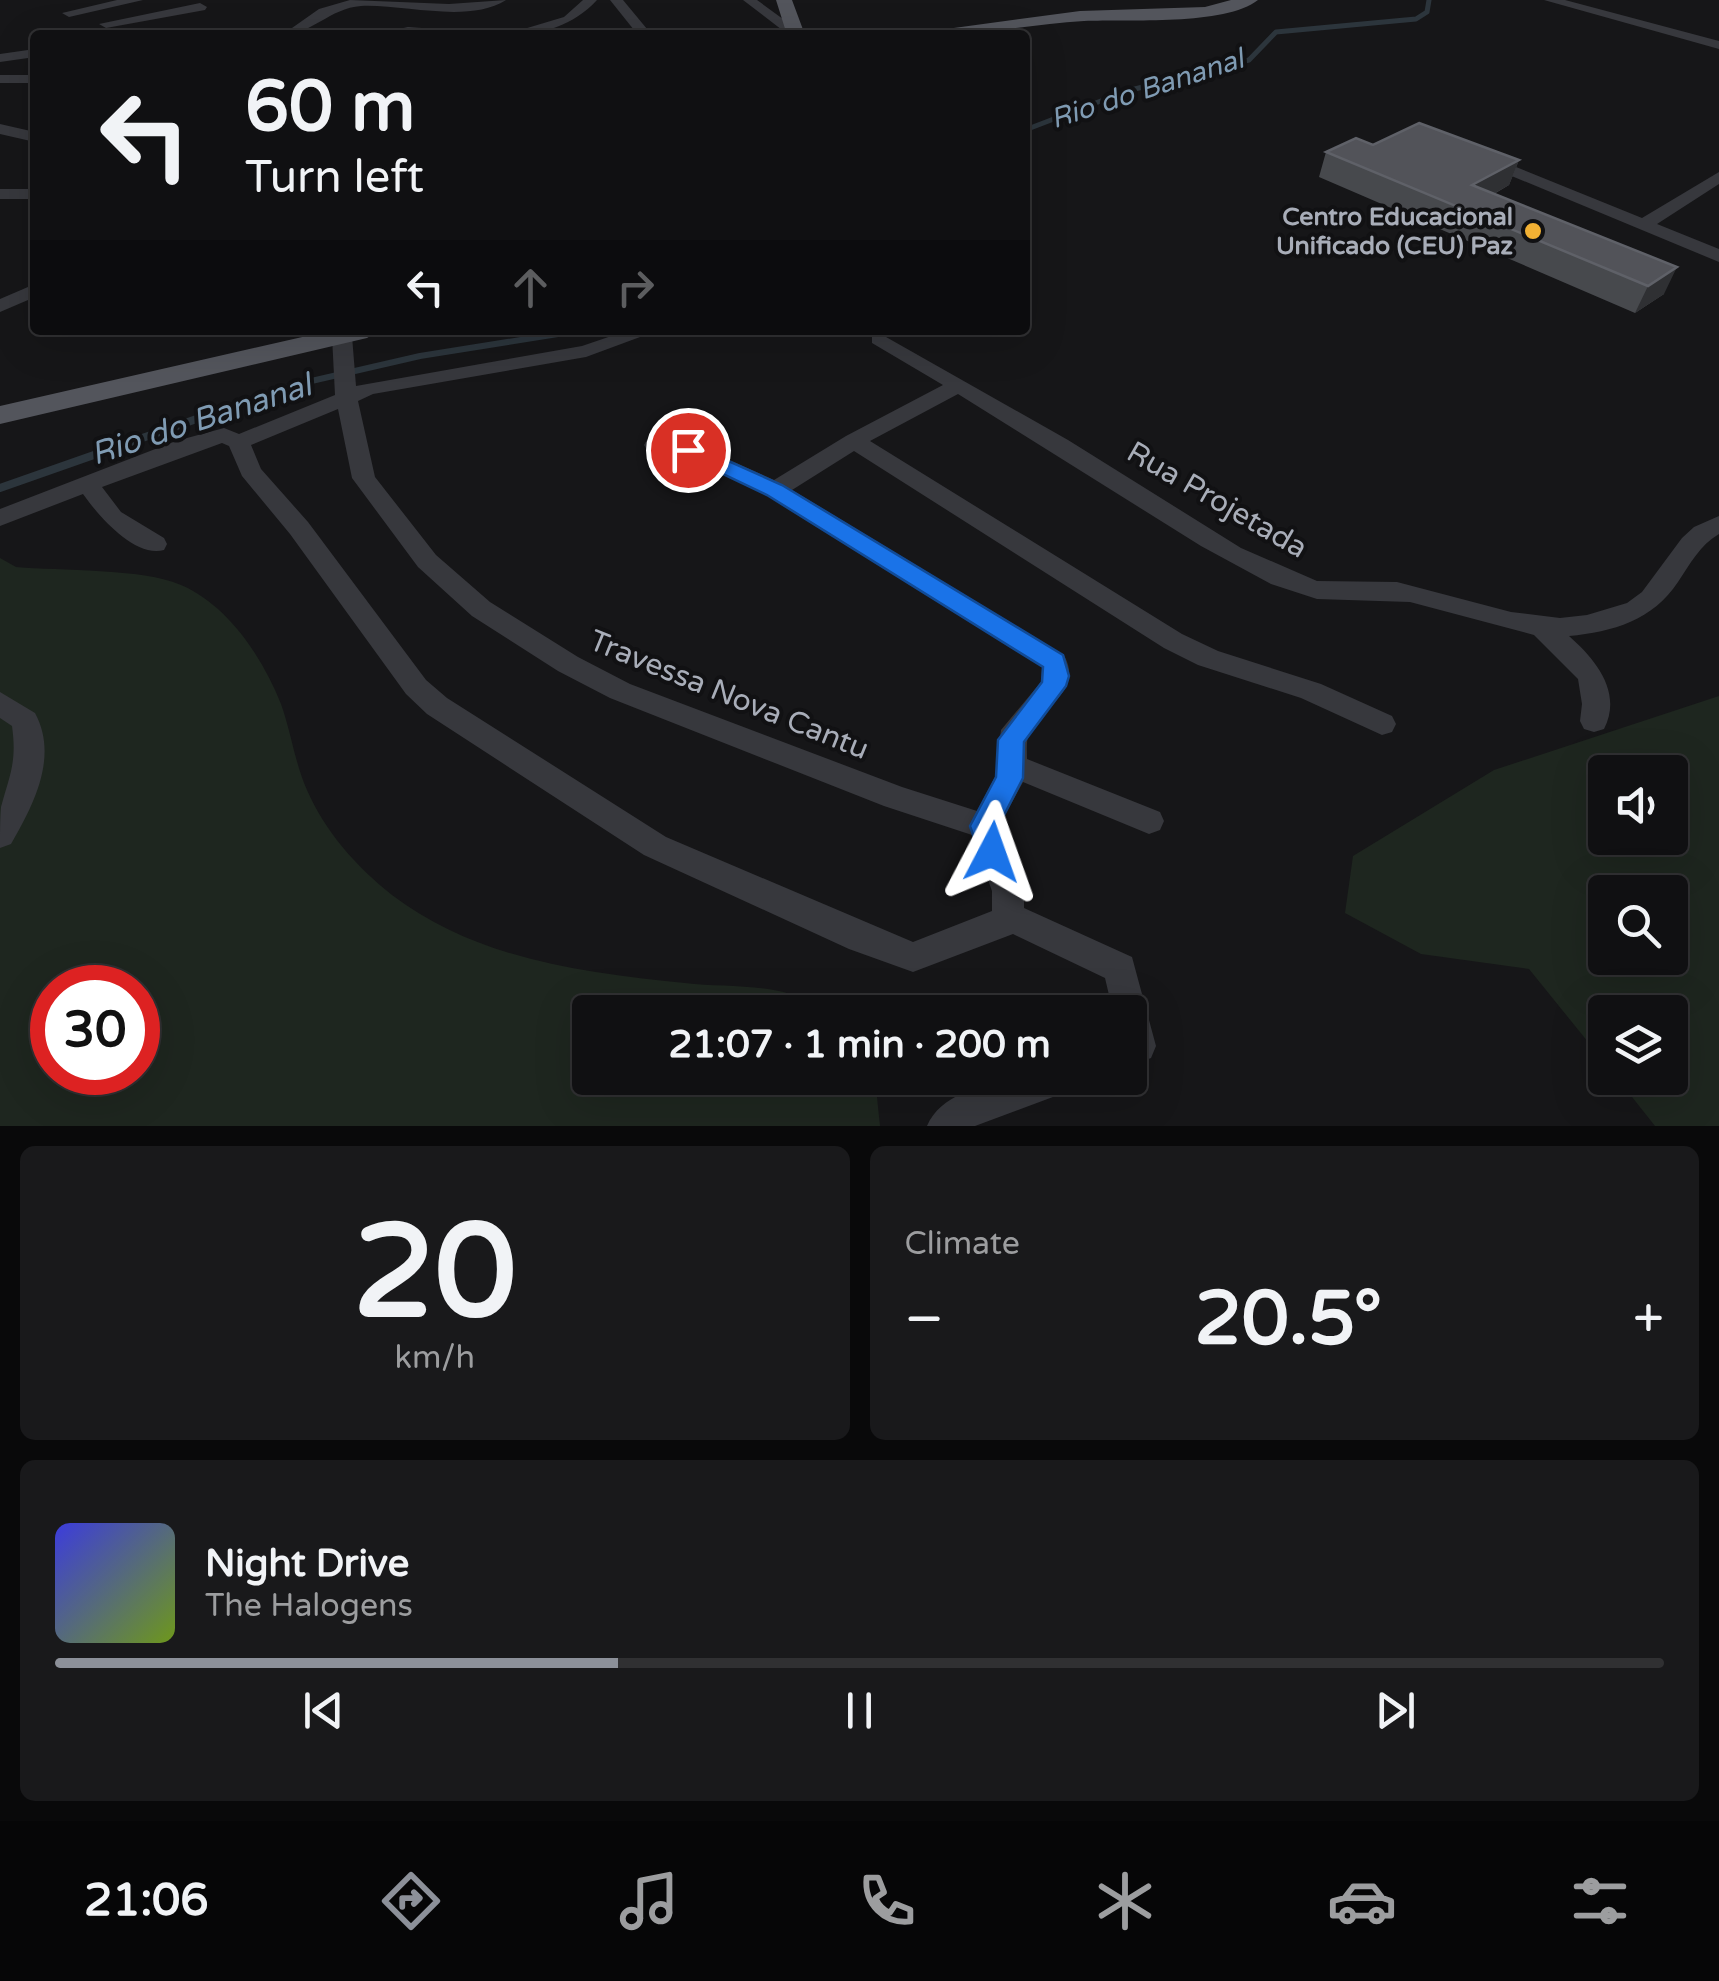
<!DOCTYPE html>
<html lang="en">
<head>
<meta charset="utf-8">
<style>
	body { margin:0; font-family:"Varela Round",sans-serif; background:#19191b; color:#f1f3f6; height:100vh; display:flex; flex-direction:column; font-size:38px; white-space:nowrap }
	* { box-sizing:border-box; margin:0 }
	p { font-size:32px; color:#9c9d9f }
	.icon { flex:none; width:55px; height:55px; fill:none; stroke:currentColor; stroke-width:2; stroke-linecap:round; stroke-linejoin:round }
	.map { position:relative; height:1126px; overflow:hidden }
	.side { display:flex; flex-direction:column; gap:20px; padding:20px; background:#09090a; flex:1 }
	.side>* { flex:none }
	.top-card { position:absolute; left:30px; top:30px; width:1000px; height:305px; border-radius:10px; box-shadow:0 10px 40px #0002,0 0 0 2px #303032; background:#101012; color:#f1f3f6; overflow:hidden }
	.tools { position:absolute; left:1588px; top:755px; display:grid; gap:20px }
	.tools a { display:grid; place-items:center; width:100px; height:100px; border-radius:10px; background:#101012; box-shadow:0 10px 40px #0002,0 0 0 2px #303032; font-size:50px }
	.speed { position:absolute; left:30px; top:965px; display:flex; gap:20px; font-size:50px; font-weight:700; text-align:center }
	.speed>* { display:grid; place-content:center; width:130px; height:130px; border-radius:50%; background:#101012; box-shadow:0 10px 40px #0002,0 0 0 2px #303032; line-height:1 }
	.speed .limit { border:15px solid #d22; background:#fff; color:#111 }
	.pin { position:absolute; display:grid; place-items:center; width:85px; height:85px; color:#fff; margin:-42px; border:5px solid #fff; border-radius:50%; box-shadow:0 2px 10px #0007 }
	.me { position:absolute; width:110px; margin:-55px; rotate:4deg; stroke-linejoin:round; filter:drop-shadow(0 0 8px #0008) }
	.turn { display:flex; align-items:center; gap:35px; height:210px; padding:0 50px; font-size:45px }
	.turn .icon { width:130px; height:130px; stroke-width:2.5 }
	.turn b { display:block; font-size:70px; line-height:85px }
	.lanes { display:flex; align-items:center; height:95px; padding:0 50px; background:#0003; justify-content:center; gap:50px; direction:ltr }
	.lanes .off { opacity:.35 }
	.big { font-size:75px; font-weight:700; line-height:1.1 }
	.side .card { flex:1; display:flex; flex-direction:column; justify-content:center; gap:15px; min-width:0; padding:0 35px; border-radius:15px; background:#19191b }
	.side .dial { align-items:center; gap:0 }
	.dial b { font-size:130px; line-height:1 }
	.song { display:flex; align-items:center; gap:30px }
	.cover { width:120px; height:120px; border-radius:15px; background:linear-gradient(135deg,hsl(240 70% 55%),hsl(80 70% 35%)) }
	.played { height:10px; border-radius:5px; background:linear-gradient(90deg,#8c9099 35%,#303032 35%) }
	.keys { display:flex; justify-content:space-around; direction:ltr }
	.heat { display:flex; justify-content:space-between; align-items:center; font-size:55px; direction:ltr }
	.side .tiles { flex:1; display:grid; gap:20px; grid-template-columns:1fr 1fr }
	.card:last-child { grid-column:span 2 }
	.trip { position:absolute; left:572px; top:995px; width:575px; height:100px; border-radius:10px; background:#101012; box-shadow:0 10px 40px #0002,0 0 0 2px #303032; font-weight:700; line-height:100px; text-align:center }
	.dock { display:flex; height:160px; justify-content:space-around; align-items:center; background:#060607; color:#9c9d9f }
	.dock .icon { width:70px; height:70px }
	.dock .on { color:#8c9099 }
	.dock b { font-size:45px; color:#f1f3f6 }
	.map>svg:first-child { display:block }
	.green { fill:#1e261f; fill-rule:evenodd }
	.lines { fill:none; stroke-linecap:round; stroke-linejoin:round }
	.stream-far2 { stroke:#2c353c; stroke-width:5 }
	.stream-far1 { stroke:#2c353c; stroke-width:6 }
	.stream { stroke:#2c353c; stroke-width:8 }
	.minor { fill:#37383d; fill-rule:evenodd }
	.major { fill:#53555c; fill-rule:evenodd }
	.wall { fill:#47494d }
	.shaded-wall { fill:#2f3033 }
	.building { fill:#525359; stroke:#5f6168; stroke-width:2.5 }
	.route { fill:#1a73e8; stroke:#114b97; stroke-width:2.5 }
	.poi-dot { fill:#f2b134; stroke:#111113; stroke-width:4 }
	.labels { text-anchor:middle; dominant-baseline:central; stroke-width:8; stroke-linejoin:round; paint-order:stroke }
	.far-poi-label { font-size:25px; font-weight:bold; fill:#a8adb8; stroke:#111113; text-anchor:end }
	.far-water-label { font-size:28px; font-style:italic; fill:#7f9bb3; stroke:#111113 }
	.street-label { font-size:30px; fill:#a8adb8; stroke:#111113 }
	.water-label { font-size:32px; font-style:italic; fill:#7f9bb3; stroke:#111113 }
</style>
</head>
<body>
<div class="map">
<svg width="1719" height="1126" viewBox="0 0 1719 1126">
	<rect width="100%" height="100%" fill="#161618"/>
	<path class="green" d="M0,558L16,567C60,571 142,568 181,585C228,605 263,658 281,704C291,732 295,763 307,790C326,833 356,866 392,895C476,959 583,973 685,983C717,987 758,984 790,994C804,999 818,1006 831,1012H590V1078H875L880,1126H0ZM52,988H138V1072H52Z
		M1719,696V1126H1655L1617,1078H1670V1012H1605V1063L1529,969L1421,954L1345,913L1353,856L1494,770ZM1605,772H1670V838H1605ZM1605,892H1670V958H1605Z"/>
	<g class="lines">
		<path class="stream-far2" d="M1025,130L1127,91L1249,60L1276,32L1416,19L1427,12L1429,0"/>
		<path class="stream-far1" d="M198,419L294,385L420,356L583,330"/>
		<path class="stream" d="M0,488L205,416"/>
		<path class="minor" d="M117,0H143L69,17L62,13Z
			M350,0L449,4L506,0C468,24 404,4 361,6C330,8 311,35 282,35L319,9Z
			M583,0H597C572,27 541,35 504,35L564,17Z
			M610,0H623L652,35H638Z
			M743,0H757L798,30L786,33Z
			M1544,0H1565L1719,41V49Z
			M200,3L207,7L205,10L106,28L99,24Z
			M408,27L463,31L470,35H371Z
			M35,49V57L0,62V54Z
			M0,75H35V83H0Z
			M0,124L35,132V142L0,134Z
			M1484,154L1642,218L1719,172V184L1657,224L1719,249V262L1478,162L1476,159Z
			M0,189H35V199H0Z
			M35,284V297L0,312V299Z
			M342,330L352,336L356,386L582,346L629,330H659L586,357L373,394L358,401L375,477L436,555L490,602L578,657L630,684L902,787L977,811L995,777L1001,730L1041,682L1042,667L767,495L678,454L647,450L644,445L647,440L690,442L774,480L846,436L943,385L872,343V335L879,333L1068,440L1241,548L1317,581L1397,582L1511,612L1560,618L1587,615L1627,603L1642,592L1682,538L1694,527L1719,516V534C1700,545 1690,564 1678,582C1653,620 1613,632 1569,636C1595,659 1623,692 1604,729L1594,732L1584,729L1580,721L1582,704L1578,679L1534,635L1410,602L1317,599L1271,584L1201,546L958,394L870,441L1182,634L1218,651L1321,684L1392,716L1396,724L1392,732L1382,735L1301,698L1198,665L1164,648L854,451L792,490L1064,655C1084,693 1042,704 1029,733C1026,740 1027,752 1027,759L1160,812L1164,821L1160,830L1149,834L1023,782L999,826L1024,891V908L1132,957L1156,1046L1151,1058L1130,1066V1012H1113L1105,978L1013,934L913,972L849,949L644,855L427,714L406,694L290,534L242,476L229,446L222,443L102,487L121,512L164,538L167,544L164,550C134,558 98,515 83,494L0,526V509L176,441L224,428L239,434L335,395L332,336ZM338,409L352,478L418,567L472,616L558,671L610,698L884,806L972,835L992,891V911L913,942L666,837L447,698L426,680L308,522L261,469L251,445Z
			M0,692L35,713C59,757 33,806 11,844L0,848C0,835 0,818 1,807C10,774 17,762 12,726L0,718Z
			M1008,1078H1074L1069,1091L975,1126H927C941,1094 978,1088 1008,1078Z"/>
		<path class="major" d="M776,0H792L805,35H787Z
			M1231,0H1258C1225,26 1128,19 1084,21C1032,24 982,35 930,35L939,30L1080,11L1205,7Z
			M333,330H380L367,338L0,424V406Z"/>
	</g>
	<path class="wall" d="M1373,145L1519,160L1509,185L1494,194L1664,294L1635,313L1319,177L1326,152Z"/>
	<path class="shaded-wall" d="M1519,160L1509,185L1463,211L1472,185Z
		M1677,267L1664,294L1635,313L1648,286Z"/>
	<path class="building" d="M1419,123L1519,160L1472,185L1677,267L1648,286L1326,152L1356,138L1373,145Z"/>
	<path class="route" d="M688,443L782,485L1063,655L1069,676L1066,686L1024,742L1023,778L998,827L1006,852L1002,861L992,864L982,861L970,826L996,777L998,740L1042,682L1043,667L767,495L681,454L678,450Z"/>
	<circle class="poi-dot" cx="1533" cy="231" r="10"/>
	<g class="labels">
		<g class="far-poi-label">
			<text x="1513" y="217">Centro Educacional<tspan x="1513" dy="29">Unificado (CEU) Paz</tspan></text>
		</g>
		<g class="far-water-label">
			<text transform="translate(1147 89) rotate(-18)">Rio do Bananal</text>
		</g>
		<g class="street-label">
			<text transform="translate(1217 500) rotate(30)">Rua Projetada</text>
			<text transform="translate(729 695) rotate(22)">Travessa Nova Cantu</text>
		</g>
		<g class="water-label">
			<text transform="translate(201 420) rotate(-18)">Rio do Bananal</text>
		</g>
	</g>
</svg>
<div class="tools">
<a><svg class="icon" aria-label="sound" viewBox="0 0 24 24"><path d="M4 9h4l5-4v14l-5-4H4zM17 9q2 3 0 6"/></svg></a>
<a><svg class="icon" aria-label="search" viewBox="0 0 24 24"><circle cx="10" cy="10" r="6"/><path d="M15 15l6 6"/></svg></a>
<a><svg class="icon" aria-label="layers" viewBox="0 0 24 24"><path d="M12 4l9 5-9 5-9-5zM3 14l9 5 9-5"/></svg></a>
</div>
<div class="speed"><div class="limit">30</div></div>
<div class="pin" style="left:688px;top:450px;background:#d93025"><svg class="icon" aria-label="arrive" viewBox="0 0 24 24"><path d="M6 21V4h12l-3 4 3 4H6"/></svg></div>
<svg class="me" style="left:992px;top:852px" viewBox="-20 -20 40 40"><path d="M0-17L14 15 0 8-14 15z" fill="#1a73e8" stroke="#fff" stroke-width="4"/></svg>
<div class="trip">21:07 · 1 min · 200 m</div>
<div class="top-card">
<div class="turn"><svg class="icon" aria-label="left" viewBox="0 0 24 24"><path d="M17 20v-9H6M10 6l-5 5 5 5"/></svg><div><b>60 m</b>Turn left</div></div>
<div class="lanes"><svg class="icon" aria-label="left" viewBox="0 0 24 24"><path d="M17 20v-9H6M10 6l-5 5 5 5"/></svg><svg class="icon off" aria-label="ahead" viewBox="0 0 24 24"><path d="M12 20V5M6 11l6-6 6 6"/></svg><svg class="icon off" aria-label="right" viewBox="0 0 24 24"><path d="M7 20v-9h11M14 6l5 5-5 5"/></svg></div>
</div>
</div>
<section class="side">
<div class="tiles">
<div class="card dial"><b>20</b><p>km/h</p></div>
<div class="card"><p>Climate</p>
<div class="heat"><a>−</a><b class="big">20.5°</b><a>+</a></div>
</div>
<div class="card">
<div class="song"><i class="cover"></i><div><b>Night Drive</b><p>The Halogens</p></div></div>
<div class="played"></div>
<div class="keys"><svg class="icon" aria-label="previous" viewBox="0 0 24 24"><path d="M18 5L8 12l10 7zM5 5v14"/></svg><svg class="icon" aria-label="pause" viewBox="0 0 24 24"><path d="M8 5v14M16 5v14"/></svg><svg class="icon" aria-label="next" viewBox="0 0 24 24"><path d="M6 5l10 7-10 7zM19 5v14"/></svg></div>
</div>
</div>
</section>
<nav class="dock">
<b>21:06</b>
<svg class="icon on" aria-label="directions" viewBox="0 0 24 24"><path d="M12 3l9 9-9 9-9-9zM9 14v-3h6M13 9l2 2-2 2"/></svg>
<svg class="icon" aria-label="music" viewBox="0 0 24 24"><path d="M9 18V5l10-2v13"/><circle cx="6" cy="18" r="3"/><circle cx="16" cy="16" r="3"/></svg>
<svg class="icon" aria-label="phone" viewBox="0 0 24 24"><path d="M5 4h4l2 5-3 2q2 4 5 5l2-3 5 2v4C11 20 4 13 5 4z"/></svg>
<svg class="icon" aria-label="climate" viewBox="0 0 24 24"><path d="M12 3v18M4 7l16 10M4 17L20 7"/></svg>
<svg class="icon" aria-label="car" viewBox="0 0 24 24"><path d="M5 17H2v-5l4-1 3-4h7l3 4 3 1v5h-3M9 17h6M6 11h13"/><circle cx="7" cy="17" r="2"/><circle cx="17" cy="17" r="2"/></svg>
<svg class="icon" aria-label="filters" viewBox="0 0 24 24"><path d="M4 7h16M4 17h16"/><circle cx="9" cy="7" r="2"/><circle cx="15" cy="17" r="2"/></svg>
</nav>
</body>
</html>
